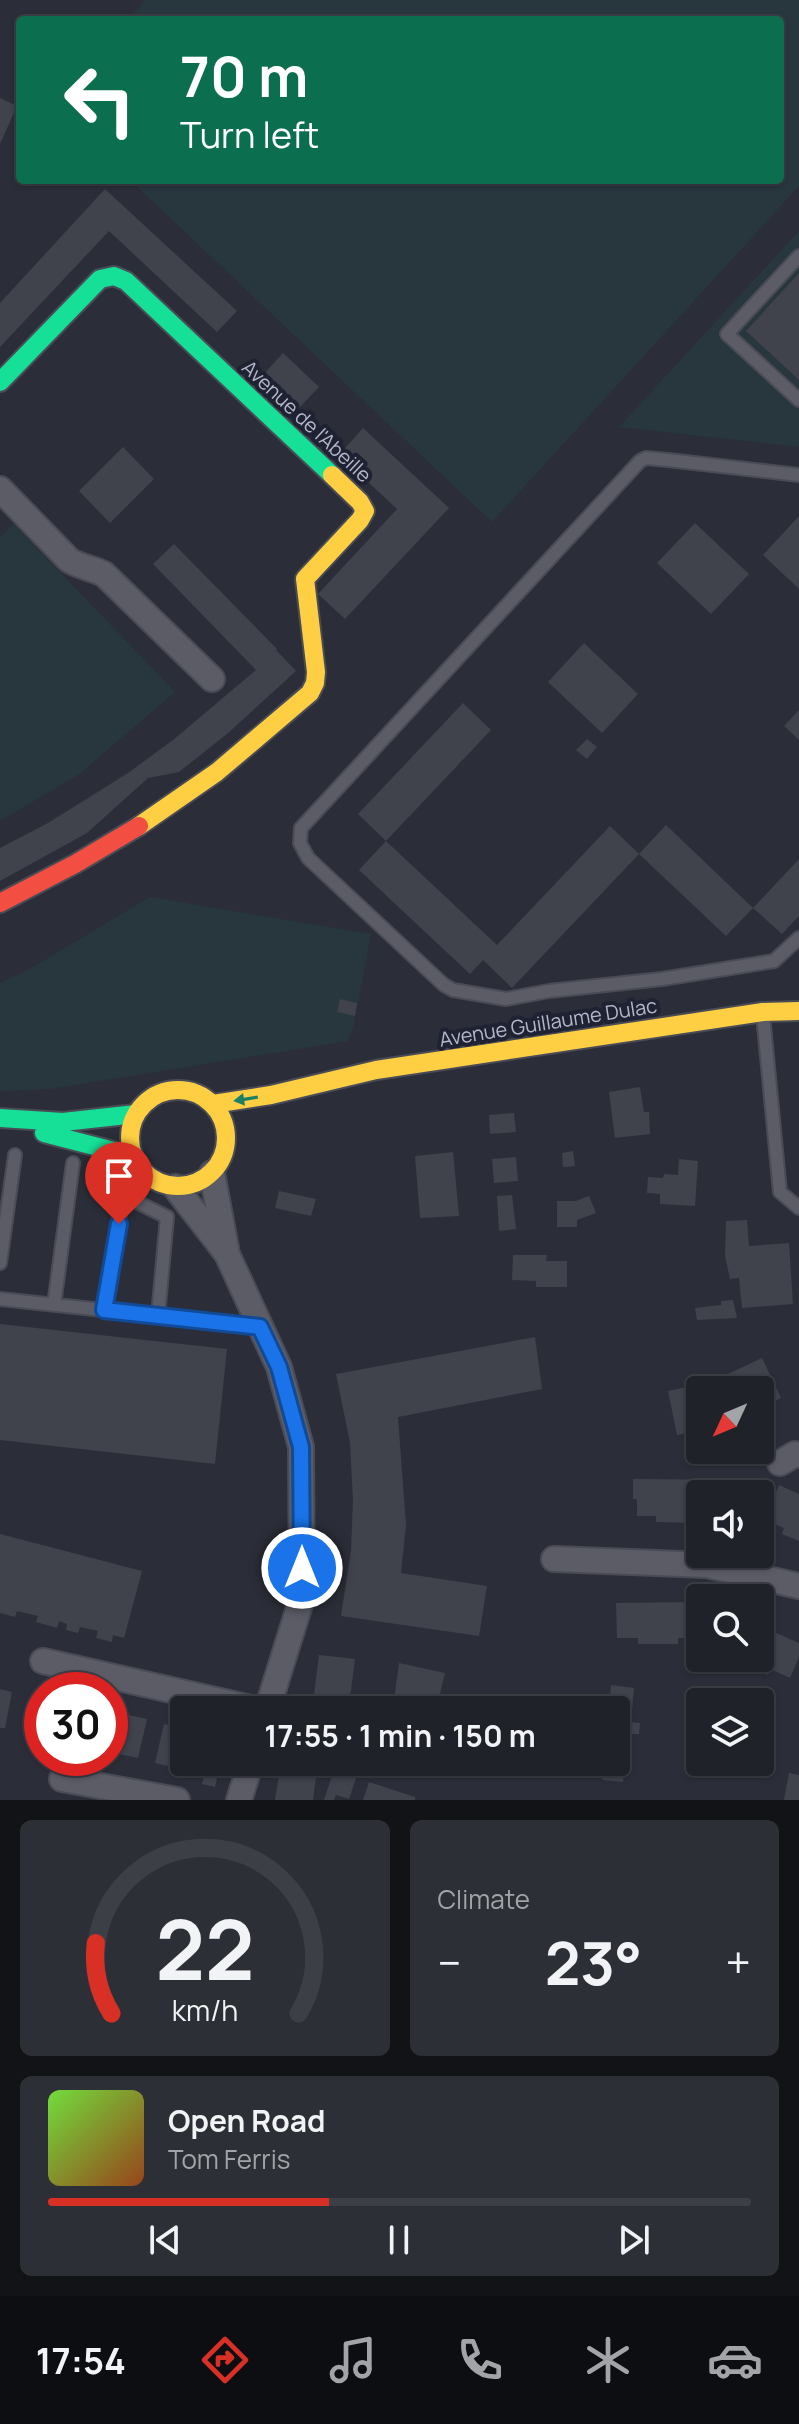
<!DOCTYPE html>
<html lang="en">
<head>
<meta charset="utf-8">
<style>
	body { margin:0; font-family:Manrope,sans-serif; background:#2d2f36; color:#f1f3f6; height:100vh; display:flex; flex-direction:column; font-size:30px; white-space:nowrap }
	* { box-sizing:border-box; margin:0 }
	p { font-size:26px; color:#a2a4a8 }
	.icon { flex:none; width:44px; height:44px; fill:none; stroke:currentColor; stroke-width:2; stroke-linecap:round; stroke-linejoin:round }
	.map { position:relative; height:1800px; overflow:hidden }
	.side { display:flex; flex-direction:column; gap:20px; padding:20px; background:#121317; flex:1 }
	.side>* { flex:none }
	.guide { position:absolute; left:16px; top:16px; width:768px; height:168px; border-radius:8px; box-shadow:0 2px 6px #0004,0 0 0 2px #3d3f47; background:#0b6e4f; color:#fff; overflow:hidden }
	.needle { width:52px; rotate:226deg }
	.buttons { position:absolute; left:686px; top:1376px; display:grid; gap:16px }
	.buttons a { display:grid; place-items:center; width:88px; height:88px; border-radius:8px; background:#20222a; box-shadow:0 2px 6px #0004,0 0 0 2px #3d3f47; font-size:40px }
	.speed { position:absolute; left:24px; top:1672px; display:flex; gap:16px; font-size:40px; font-weight:700; text-align:center }
	.speed>* { display:grid; place-content:center; width:104px; height:104px; border-radius:50%; background:#20222a; box-shadow:0 2px 6px #0004,0 0 0 2px #3d3f47; line-height:1 }
	.speed .limit { border:12px solid #d22; background:#fff; color:#111 }
	.pin { position:absolute; display:grid; place-items:center; width:68px; height:68px; color:#fff; margin:-82px -34px; border-radius:50% 50% 50% 0; rotate:-45deg; box-shadow:0 0 8px #0007 }
	.pin .icon { rotate:45deg }
	.me { position:absolute; width:88px; margin:-44px; rotate:0deg; stroke-linejoin:round; filter:drop-shadow(0 0 6px #0008) }
	.turn { display:flex; align-items:center; gap:28px; height:168px; padding:0 32px; font-size:36px }
	.turn .icon { width:104px; height:104px; stroke-width:2.5 }
	.turn b { display:block; font-size:56px; line-height:68px }
	.big { font-size:60px; font-weight:700; line-height:1.1 }
	.side .tile { flex:1; display:flex; flex-direction:column; justify-content:center; gap:12px; min-width:0; padding:0 28px; border-radius:12px; background:#2d2f36 }
	.side .dial { align-items:center; gap:0 }
	.dial svg { height:208px; overflow:visible; fill:none; stroke:#3d3f47; stroke-width:7; stroke-linecap:round; text-anchor:middle }
	.dial text { fill:#f1f3f6; stroke:none }
	.song { display:flex; align-items:center; gap:24px }
	.cover { width:96px; height:96px; border-radius:12px; background:linear-gradient(135deg,hsl(100 70% 55%),hsl(20 70% 35%)) }
	.played { height:8px; border-radius:4px; background:linear-gradient(90deg,#d93025 40%,#3d3f47 40%) }
	.keys { display:flex; justify-content:space-around; direction:ltr }
	.heat { display:flex; justify-content:space-between; align-items:center; font-size:44px; direction:ltr }
	.side .tiles { flex:1; display:grid; gap:20px; grid-template-columns:1fr 1fr }
	.tile:last-child { grid-column:span 2 }
	.trip { position:absolute; left:170px; top:1696px; width:460px; height:80px; border-radius:8px; background:#20222a; box-shadow:0 2px 6px #0004,0 0 0 2px #3d3f47; font-weight:700; line-height:80px; text-align:center }
	.dock { display:flex; height:128px; justify-content:space-around; align-items:center; background:#0d0e11; color:#a2a4a8 }
	.dock .icon { width:56px; height:56px }
	.dock .selected { color:#d93025 }
	.dock b { font-size:36px; color:#f1f3f6 }
	.map>svg:first-child { display:block }
	.green { fill:#28363e }
	.building { fill:#40424c }
	.lines { fill:none; stroke-linecap:round; stroke-linejoin:round }
	.lane-casing { stroke:#494b55; stroke-width:16 }
	.street-casing { stroke:#494b55; stroke-width:28 }
	.fast-casing { stroke:#494b55; stroke-width:22 }
	.slow-casing { stroke:#494b55; stroke-width:22 }
	.jam-casing { stroke:#494b55; stroke-width:22 }
	.lane { stroke:#5b5c66; stroke-width:12 }
	.street { stroke:#5b5c66; stroke-width:24 }
	.fast { stroke:#16e098; stroke-width:18 }
	.slow { stroke:#ffcf43; stroke-width:18 }
	.jam { stroke:#f24e42; stroke-width:18 }
	.oneway { fill:#1a8166 }
	.route-casing { stroke:#114b97; stroke-width:20 }
	.route { stroke:#1a73e8; stroke-width:14 }
	.labels { text-anchor:middle; dominant-baseline:central; stroke-width:8; stroke-linejoin:round; paint-order:stroke }
	.street-label { font-size:20px; fill:#b5b8c9; stroke:#1e2233 }
</style>
</head>
<body>
<div class="map">
<svg width="799" height="1800" viewBox="0 0 799 1800">
	<rect width="100%" height="100%" fill="#2b2e38"/>
	<path class="green" d="M146,0H799V186L492,522L130,180H780V20H127Z
		M799,231V447L619,427Z
		M14,524L175,692L78,775L0,821V538Z
		M150,897L371,934L353,1028L348,1041L50,1089L0,1091V983L33,967Z"/>
	<path class="building" d="M0,98L17,106L0,144Z
		M105,189L237,311L217,332L109,231L0,347V303Z
		M799,273V380L746,331Z
		M283,353L319,387L299,408L263,375Z
		M363,428L449,508L345,619L318,594L397,509L339,455Z
		M123,447L154,479L110,523L79,491Z
		M799,516V589L763,555Z
		M695,523L749,574L711,614L657,563Z
		M174,544L277,649L276,650L296,671L227,734L179,772L148,778L87,833L0,881V848L48,823L128,773L173,740L256,670L153,564Z
		M584,643L638,694L602,733L548,682Z
		M463,703L491,730L386,841L358,814Z
		M799,710V740L784,726Z
		M587,739L597,747L587,759L576,750Z
		M666,825L753,908L726,936L639,854Z
		M610,826L639,854L512,988L483,960L470,974L359,870L386,841L497,945Z
		M799,859V916L782,934L753,908Z
		M340,999L357,1003L355,1016L337,1012Z
		M640,1087L644,1112H649L650,1134L615,1138L609,1092Z
		M514,1113L516,1132L490,1134L489,1115Z
		M573,1151L575,1166L563,1167L562,1153Z
		M453,1152L459,1216L420,1218L415,1156Z
		M516,1157L518,1181L494,1183L492,1159Z
		M679,1159L698,1161L695,1206L660,1204V1194L647,1193L648,1177L663,1178L664,1174L678,1175Z
		M279,1191L316,1199L311,1216L275,1208Z
		M512,1195L516,1229L499,1231L497,1196Z
		M589,1196L596,1213L577,1220V1227H557V1201H576Z
		M747,1220L749,1246L789,1243L793,1304L742,1308L739,1278L730,1279L725,1256L726,1221Z
		M513,1255H547L546,1261H567V1287H536V1281L512,1280Z
		M733,1300L737,1318L697,1320L695,1308L721,1305V1301Z
		M0,1324L227,1349L215,1464L0,1440Z
		M535,1337L542,1389L398,1417L406,1525L401,1573L487,1586L479,1636L341,1616L351,1550L353,1501L350,1443L336,1374Z
		M762,1358L781,1398L760,1408V1390H700V1430L677,1435L668,1391L711,1382Z
		M633,1479L747,1480V1494H700V1523L656,1522V1516H637V1499H633Z
		M779,1485L799,1494V1541L782,1534L784,1528L764,1520L766,1516L760,1513V1497L772,1501Z
		M0,1534L142,1571L124,1638L113,1635L112,1642L96,1638L98,1631L80,1627L78,1633L66,1630L67,1624L59,1621L57,1628L36,1622L38,1616L17,1611L15,1617L0,1613Z
		M698,1602L699,1638H678V1644H638V1638H617L616,1603Z
		M760,1626L799,1643V1657L790,1678L770,1669L768,1675L730,1658H760Z
		M319,1655L355,1659L350,1698L314,1695Z
		M399,1663L445,1673L436,1710L393,1708Z
		M611,1685L634,1688L631,1722L640,1723L639,1734H631L630,1749H626L623,1782L602,1780L604,1762H616V1710H609Z
		M0,1689L12,1692L5,1728H0Z
		M110,1711L147,1719L138,1758L110,1752Z
		M164,1724L184,1728V1762H200L198,1773L155,1763Z
		M281,1763L317,1769L313,1800H275Z
		M334,1770L356,1778L349,1799L336,1795L334,1800H324Z
		M205,1771L218,1774L215,1787L202,1784Z
		M789,1773L799,1775V1800H784Z
		M369,1782L415,1797V1800H363Z"/>
	<g class="lines">
		<defs>
			<path id="lane" d="M799,256L727,334L799,400
				M799,475L668,460L646,458L640,461L301,828L300,843L308,858L444,985L453,990L506,999L549,991L662,979L774,961L799,938
				M763,1015L780,1192L799,1208
				M0,1263L15,1155
				M0,1299L260,1327
				M54,1305L73,1163
				M104,1310L123,1195L167,1217L158,1316"/>
			<path id="street" d="M0,489L69,560C80,567 92,568 104,574L212,679
				M212,1173L226,1248
				M175,1187L227,1254L279,1367L301,1447L302,1598L267,1710
				M780,1463L795,1454L799,1455
				M554,1559L707,1565L799,1586
				M43,1661L260,1710
				M62,1779L177,1800
				M239,1800L251,1762"/>
			<path id="fast" d="M0,382L100,279L114,276L126,281L332,475
				M0,1118L63,1122L136,1114
				M44,1133L133,1156"/>
			<path id="slow" d="M139,826L217,772L310,693L315,683L316,672L305,579L360,520L365,511L360,502L332,475
				M130 1138a48 48 0 1 1 96 0a48 48 0 1 1-96 0Z
				M213,1104L271,1095L376,1070L763,1012L799,1011"/>
			<path id="jam" d="M0,903L75,864L139,826"/>
		</defs>
		<use href="#lane" class="lane-casing"/>
		<use href="#street" class="street-casing"/>
		<use href="#fast" class="fast-casing"/>
		<use href="#slow" class="slow-casing"/>
		<use href="#jam" class="jam-casing"/>
		<use href="#lane" class="lane"/>
		<use href="#street" class="street"/>
		<use href="#fast" class="fast"/>
		<use href="#slow" class="slow"/>
		<use href="#jam" class="jam"/>
	</g>
	<defs><path id="oneway-solid" d="M-6-.8H1V-3.2L6.5 0L1 3.2V.8H-6Z" transform="scale(2)"/></defs>
	<use class="oneway" href="#oneway-solid" transform="translate(246 1099) rotate(171)"/>
	<g class="lines">
		<defs>
			<path id="route" d="M119,1224L104,1310L260,1327L279,1367L301,1447L302,1568"/>
		</defs>
		<use href="#route" class="route-casing"/>
		<use href="#route" class="route"/>
	</g>
	<g class="labels">
		<g class="street-label">
			<text transform="translate(307 421) rotate(43)">Avenue de l'Abeille</text>
			<text transform="translate(548 1022) rotate(-9)">Avenue Guillaume Dulac</text>
		</g>
	</g>
</svg>
<div class="buttons">
<a><svg class="needle" viewBox="-14 -14 28 28"><path d="M0-13l5 13h-10z" fill="#e53935"/><path d="M0 13l5-13h-10z" fill="#a2a4a8"/></svg></a>
<a><svg class="icon" aria-label="sound" viewBox="0 0 24 24"><path d="M4 9h4l5-4v14l-5-4H4zM17 9q2 3 0 6"/></svg></a>
<a><svg class="icon" aria-label="search" viewBox="0 0 24 24"><circle cx="10" cy="10" r="6"/><path d="M15 15l6 6"/></svg></a>
<a><svg class="icon" aria-label="layers" viewBox="0 0 24 24"><path d="M12 4l9 5-9 5-9-5zM3 14l9 5 9-5"/></svg></a>
</div>
<div class="speed"><div class="limit">30</div></div>
<div class="pin" style="left:119px;top:1224px;background:#d93025"><svg class="icon" aria-label="arrive" viewBox="0 0 24 24"><path d="M6 21V4h12l-3 4 3 4H6"/></svg></div>
<svg class="me" style="left:302px;top:1568px" viewBox="-20 -20 40 40"><circle r="17" fill="#1a73e8" stroke="#fff" stroke-width="3"/><path d="M0-11L8 9 0 5-8 9z" fill="#fff"/></svg>
<div class="trip">17:55 · 1 min · 150 m</div>
<div class="guide">
<div class="turn"><svg class="icon" aria-label="left" viewBox="0 0 24 24"><path d="M17 20v-9H6M10 6l-5 5 5 5"/></svg><div><b>70 m</b>Turn left</div></div>
</div>
</div>
<section class="side">
<div class="tiles">
<div class="tile dial"><svg viewBox="0 0 100 80">
<path d="M14 69A42 42 0 1 1 86 69"/>
<path d="M14 69A42 42 0 0 1 8 42" stroke="#d93025"/>
<text x="50" y="56" font-size="32" font-weight="700">22</text>
<text x="50" y="72" font-size="11">km/h</text>
</svg></div>
<div class="tile"><p>Climate</p>
<div class="heat"><a>−</a><b class="big">23°</b><a>+</a></div>
</div>
<div class="tile">
<div class="song"><i class="cover"></i><div><b>Open Road</b><p>Tom Ferris</p></div></div>
<div class="played"></div>
<div class="keys"><svg class="icon" aria-label="previous" viewBox="0 0 24 24"><path d="M18 5L8 12l10 7zM5 5v14"/></svg><svg class="icon" aria-label="pause" viewBox="0 0 24 24"><path d="M8 5v14M16 5v14"/></svg><svg class="icon" aria-label="next" viewBox="0 0 24 24"><path d="M6 5l10 7-10 7zM19 5v14"/></svg></div>
</div>
</div>
</section>
<nav class="dock">
<b>17:54</b>
<svg class="icon selected" aria-label="directions" viewBox="0 0 24 24"><path d="M12 3l9 9-9 9-9-9zM9 14v-3h6M13 9l2 2-2 2"/></svg>
<svg class="icon" aria-label="music" viewBox="0 0 24 24"><path d="M9 18V5l10-2v13"/><circle cx="6" cy="18" r="3"/><circle cx="16" cy="16" r="3"/></svg>
<svg class="icon" aria-label="phone" viewBox="0 0 24 24"><path d="M5 4h4l2 5-3 2q2 4 5 5l2-3 5 2v4C11 20 4 13 5 4z"/></svg>
<svg class="icon" aria-label="climate" viewBox="0 0 24 24"><path d="M12 3v18M4 7l16 10M4 17L20 7"/></svg>
<svg class="icon" aria-label="car" viewBox="0 0 24 24"><path d="M5 17H2v-5l4-1 3-4h7l3 4 3 1v5h-3M9 17h6M6 11h13"/><circle cx="7" cy="17" r="2"/><circle cx="17" cy="17" r="2"/></svg>
</nav>
</body>
</html>
